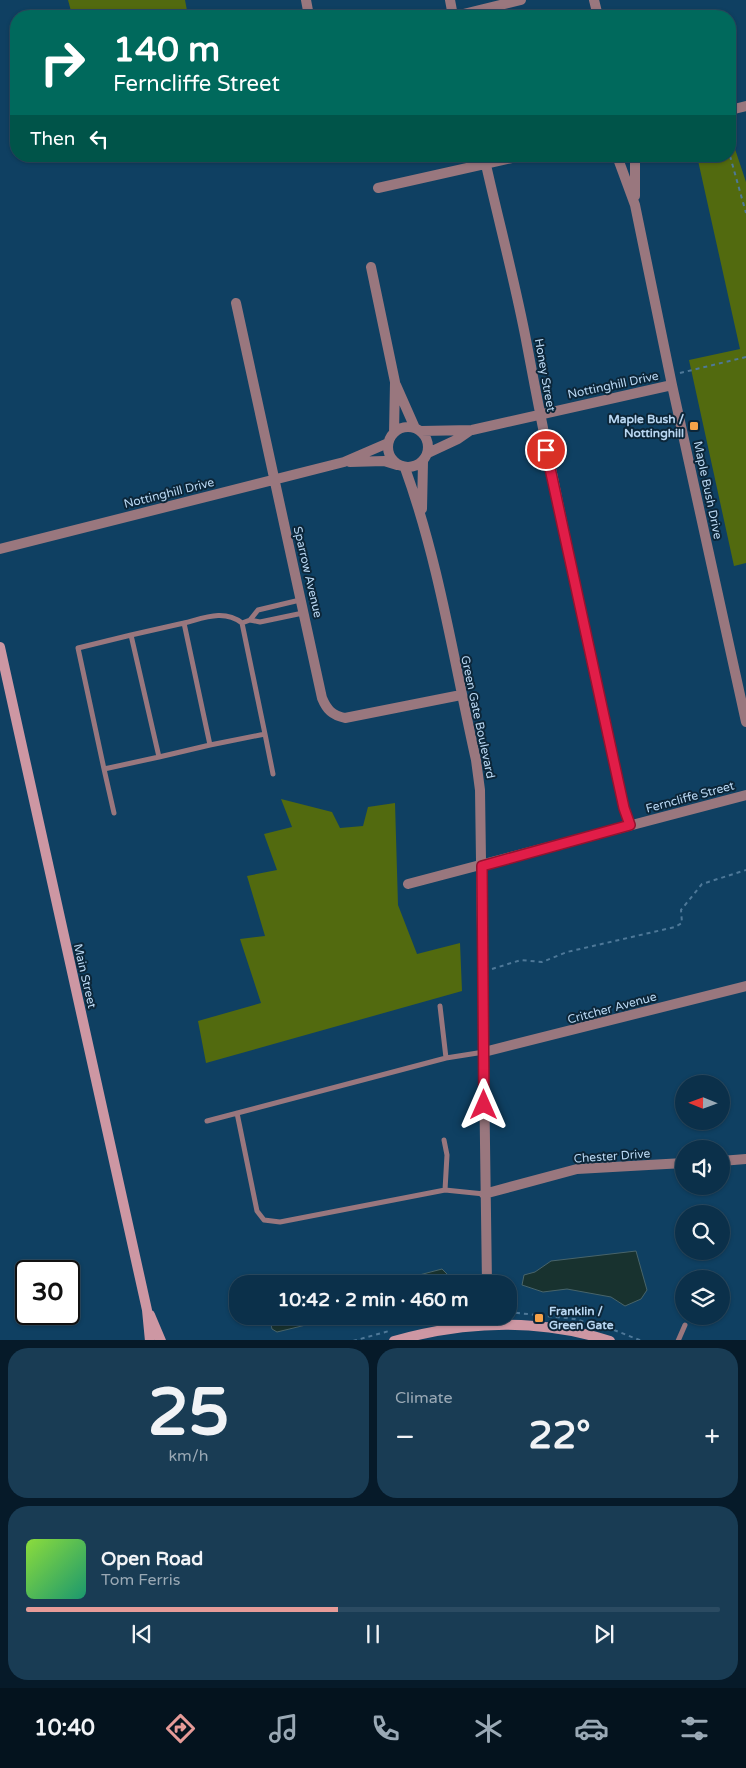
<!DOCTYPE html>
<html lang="en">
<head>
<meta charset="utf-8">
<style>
	body { margin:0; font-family:"Varela Round",sans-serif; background:#193c54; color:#f1f3f6; height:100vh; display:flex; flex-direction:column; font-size:19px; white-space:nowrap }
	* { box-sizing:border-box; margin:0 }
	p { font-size:16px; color:#9aa9b5 }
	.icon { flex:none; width:28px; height:28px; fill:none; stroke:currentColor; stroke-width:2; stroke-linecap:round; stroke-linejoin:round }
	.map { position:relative; height:1340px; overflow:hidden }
	.sheet { display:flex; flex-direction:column; gap:8px; padding:8px; background:#061a29; flex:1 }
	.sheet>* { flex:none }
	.top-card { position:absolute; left:10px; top:10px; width:726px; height:152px; border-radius:20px; box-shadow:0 1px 4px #0004,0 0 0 1px #2b4b62; background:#00695c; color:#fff; overflow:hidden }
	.needle { width:32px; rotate:271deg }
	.fabs { position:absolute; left:675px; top:1075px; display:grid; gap:10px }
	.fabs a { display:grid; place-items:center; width:55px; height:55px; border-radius:50%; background:#0b304a; box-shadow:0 1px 4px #0004,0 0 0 1px #2b4b62; font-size:25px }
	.speed { position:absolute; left:15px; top:1260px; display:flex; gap:10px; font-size:25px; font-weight:700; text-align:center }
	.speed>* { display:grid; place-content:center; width:65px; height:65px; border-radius:50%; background:#0b304a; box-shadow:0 1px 4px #0004,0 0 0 1px #2b4b62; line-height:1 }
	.speed .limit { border:2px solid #111; border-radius:8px; background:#fff; color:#111 }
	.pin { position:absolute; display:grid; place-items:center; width:42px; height:42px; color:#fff; margin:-21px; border:2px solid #fff; border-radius:50%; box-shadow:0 1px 5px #0007 }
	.me { position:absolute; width:55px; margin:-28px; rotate:0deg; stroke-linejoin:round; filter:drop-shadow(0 0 4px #0008) }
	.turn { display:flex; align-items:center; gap:18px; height:105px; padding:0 20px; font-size:22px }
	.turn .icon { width:65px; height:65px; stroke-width:2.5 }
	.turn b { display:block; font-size:35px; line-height:42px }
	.then { display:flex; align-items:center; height:48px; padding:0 20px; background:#0003; gap:10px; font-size:19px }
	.big { font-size:38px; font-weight:700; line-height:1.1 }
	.sheet .widget { flex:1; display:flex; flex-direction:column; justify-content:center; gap:8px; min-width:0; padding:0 18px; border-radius:20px; background:#193c54 }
	.sheet .dial { align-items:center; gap:0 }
	.dial b { font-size:65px; line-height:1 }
	.song { display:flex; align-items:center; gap:15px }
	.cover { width:60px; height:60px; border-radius:8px; background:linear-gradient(135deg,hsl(90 70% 55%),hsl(160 70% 35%)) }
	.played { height:5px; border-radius:2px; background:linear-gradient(90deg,#e69b98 45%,#2b4b62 45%) }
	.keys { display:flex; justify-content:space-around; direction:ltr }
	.heat { display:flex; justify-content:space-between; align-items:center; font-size:28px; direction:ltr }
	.sheet .tiles { flex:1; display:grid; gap:8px; grid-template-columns:1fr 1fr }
	.widget:last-child { grid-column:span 2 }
	.trip { position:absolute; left:229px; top:1275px; width:288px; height:50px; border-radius:20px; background:#0b304a; box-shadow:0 1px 4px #0004,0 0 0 1px #2b4b62; font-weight:700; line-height:50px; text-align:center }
	.menu { display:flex; height:80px; justify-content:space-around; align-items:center; background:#04131e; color:#9aa9b5 }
	.menu .icon { width:35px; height:35px }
	.menu .current { color:#e69b98 }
	.menu b { font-size:22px; color:#f1f3f6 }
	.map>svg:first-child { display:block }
	.green { fill:#526a0f }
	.water { fill:#18322f; stroke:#48646a }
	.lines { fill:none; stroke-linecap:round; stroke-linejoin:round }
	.path { stroke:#4e7898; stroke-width:2; stroke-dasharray:4 4; stroke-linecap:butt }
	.lane { stroke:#99777e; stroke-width:5 }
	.street { stroke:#99777e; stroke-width:10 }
	.secondary { stroke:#cd97a3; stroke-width:10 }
	.route-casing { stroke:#92132f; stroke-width:12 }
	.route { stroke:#e11d48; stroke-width:9 }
	.poi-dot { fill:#f6a248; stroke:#0c2639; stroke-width:2 }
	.labels { text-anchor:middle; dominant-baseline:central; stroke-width:4; stroke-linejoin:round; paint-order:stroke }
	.street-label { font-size:12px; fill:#b9d7f2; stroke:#0c2639 }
	.poi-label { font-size:12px; font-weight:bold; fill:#b9d7f2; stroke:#0c2639; text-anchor:end }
</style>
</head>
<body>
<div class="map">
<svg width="746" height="1341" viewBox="0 0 746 1341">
	<rect width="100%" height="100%" fill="#0f4062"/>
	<path class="green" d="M68,0H185L188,16H66L71,11Z
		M730,134L746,182V563L734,566L689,360L740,349L697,156H730Z
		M281,799L332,812L340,828L363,826L368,807L395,803L398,905L417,954L460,943L462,991L206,1063L198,1021L261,1003L240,939L265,936L247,876L277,870L264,834L292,827Z"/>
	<path class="water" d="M636,1251L647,1290L641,1299L625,1306L611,1297L567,1289L543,1292L522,1285L524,1275L535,1272L551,1261Z
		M442,1269L448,1275L449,1284H385Z
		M269,1316H343L277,1332L272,1329Z"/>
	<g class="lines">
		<path class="path" d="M730,156L746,213
			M680,373L746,357
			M492,969L521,960L542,962L567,952L675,927L682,923L681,910L702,884L746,870
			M508,1312L575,1319L609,1329
			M418,1323L454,1316
			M614,1330L642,1341
			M353,1341L389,1331"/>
		<path class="lane" d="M250,620L260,622L303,613
			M184,623L131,635L159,757L210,745
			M242,623C224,609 204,618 184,623L210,745L265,734L242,623L250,620L258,610L300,600
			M131,635L78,648L104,769L159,757
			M265,734L273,774
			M104,769L114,813
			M440,1006L446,1058
			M237,1113L257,1211L264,1220L280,1222L445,1190L484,1194
			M207,1121L446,1058L484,1052
			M444,1140L447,1155L445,1190
			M678,1341L685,1325"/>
		<path class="street" d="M306,0L309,16
			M450,0L453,16
			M594,0L598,16
			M455,16L521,0
			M730,110L746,106
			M484,156C498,219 515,281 527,345C556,500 590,654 624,808L630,825
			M617,156L635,205L672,385L746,722
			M635,156V196
			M378,188L521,156
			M371,267L395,382L394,433
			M236,303L322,698C327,710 332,715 345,718L461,695
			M396,385L415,428
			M388 447a20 20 0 1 1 40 0a20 20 0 1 1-40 0Z
			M421,431L472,430L672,385
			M428,453L458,439L471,430
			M350,462L384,461L397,465
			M405,468C439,562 454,662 476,760L480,790L487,1284
			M422,509L423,462
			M0,549L344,462L388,443
			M408,884L746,795
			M484,1052L746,986
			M721,1161L746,1159
			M484,1194L577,1169L684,1163"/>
		<path class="secondary" d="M0,647L147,1310L150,1341
			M150,1315L161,1341
			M394,1341C465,1321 539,1318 610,1341"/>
	</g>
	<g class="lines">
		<defs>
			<path id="route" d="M484,1105L482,866L630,825L624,808L546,450"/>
		</defs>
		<use href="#route" class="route-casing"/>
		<use href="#route" class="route"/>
	</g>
	<g class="poi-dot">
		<rect x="689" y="421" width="10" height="10" rx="2.5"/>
		<rect x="534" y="1313" width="10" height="10" rx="2.5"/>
	</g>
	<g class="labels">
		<g class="street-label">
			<text transform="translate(545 375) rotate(80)">Honey Street</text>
			<text transform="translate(613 385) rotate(-12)">Nottinghill Drive</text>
			<text transform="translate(708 490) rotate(78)">Maple Bush Drive</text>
			<text transform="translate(169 493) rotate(-14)">Nottinghill Drive</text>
			<text transform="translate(308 572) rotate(77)">Sparrow Avenue</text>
			<text transform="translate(478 717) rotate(78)">Green Gate Boulevard</text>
			<text transform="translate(690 797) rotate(-15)">Ferncliffe Street</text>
			<text transform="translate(85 976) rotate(77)">Main Street</text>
			<text transform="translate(612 1008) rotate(-15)">Critcher Avenue</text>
			<text transform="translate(612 1156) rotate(-4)">Chester Drive</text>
		</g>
		<g class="poi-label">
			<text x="684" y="419">Maple Bush /<tspan x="684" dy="14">Nottinghill</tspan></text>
			<text x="549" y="1311" text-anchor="start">Franklin /<tspan x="549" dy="14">Green Gate</tspan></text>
		</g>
	</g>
</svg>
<div class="fabs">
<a><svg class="needle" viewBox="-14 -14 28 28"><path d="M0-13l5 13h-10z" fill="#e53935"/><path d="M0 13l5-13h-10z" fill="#9aa9b5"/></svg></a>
<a><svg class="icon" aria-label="sound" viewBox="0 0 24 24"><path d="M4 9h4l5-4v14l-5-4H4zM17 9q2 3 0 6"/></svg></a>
<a><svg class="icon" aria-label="search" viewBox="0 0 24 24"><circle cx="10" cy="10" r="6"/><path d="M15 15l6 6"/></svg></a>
<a><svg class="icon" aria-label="layers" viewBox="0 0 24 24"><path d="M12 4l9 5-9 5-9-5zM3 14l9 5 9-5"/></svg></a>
</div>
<div class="speed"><div class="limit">30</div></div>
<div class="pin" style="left:546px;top:450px;background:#d93025"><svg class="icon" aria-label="arrive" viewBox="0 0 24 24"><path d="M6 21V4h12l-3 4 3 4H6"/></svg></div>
<svg class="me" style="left:484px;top:1105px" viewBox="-20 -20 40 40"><path d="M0-17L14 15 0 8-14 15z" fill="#e11d48" stroke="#fff" stroke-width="4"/></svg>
<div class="trip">10:42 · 2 min · 460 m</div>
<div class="top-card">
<div class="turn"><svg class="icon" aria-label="right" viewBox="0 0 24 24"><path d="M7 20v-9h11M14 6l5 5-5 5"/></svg><div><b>140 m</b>Ferncliffe Street</div></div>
<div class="then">Then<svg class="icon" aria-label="left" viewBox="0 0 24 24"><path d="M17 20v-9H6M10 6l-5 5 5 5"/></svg></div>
</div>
</div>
<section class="sheet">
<div class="tiles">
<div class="widget dial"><b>25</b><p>km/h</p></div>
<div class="widget"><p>Climate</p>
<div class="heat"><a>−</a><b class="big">22°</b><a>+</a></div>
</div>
<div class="widget">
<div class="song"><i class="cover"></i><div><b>Open Road</b><p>Tom Ferris</p></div></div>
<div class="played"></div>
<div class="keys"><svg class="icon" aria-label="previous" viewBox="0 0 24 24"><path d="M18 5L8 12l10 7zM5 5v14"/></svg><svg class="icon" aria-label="pause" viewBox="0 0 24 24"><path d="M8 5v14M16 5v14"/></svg><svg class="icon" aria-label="next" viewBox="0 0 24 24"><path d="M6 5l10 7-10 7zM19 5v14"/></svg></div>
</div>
</div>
</section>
<nav class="menu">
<b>10:40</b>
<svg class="icon current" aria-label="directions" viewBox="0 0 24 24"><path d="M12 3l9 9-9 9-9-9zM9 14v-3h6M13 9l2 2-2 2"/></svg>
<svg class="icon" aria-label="music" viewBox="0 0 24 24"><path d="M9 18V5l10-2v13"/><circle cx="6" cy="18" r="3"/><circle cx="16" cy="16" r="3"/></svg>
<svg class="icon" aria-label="phone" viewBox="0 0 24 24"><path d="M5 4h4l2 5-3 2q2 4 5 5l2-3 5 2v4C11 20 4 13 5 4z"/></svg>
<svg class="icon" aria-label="climate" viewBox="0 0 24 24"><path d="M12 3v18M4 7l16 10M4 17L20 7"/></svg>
<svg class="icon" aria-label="car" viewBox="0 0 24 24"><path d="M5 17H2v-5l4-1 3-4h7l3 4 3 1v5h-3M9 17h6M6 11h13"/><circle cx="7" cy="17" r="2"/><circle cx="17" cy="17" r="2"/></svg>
<svg class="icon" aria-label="filters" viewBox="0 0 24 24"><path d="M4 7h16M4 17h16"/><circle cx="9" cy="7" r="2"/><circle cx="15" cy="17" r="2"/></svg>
</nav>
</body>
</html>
